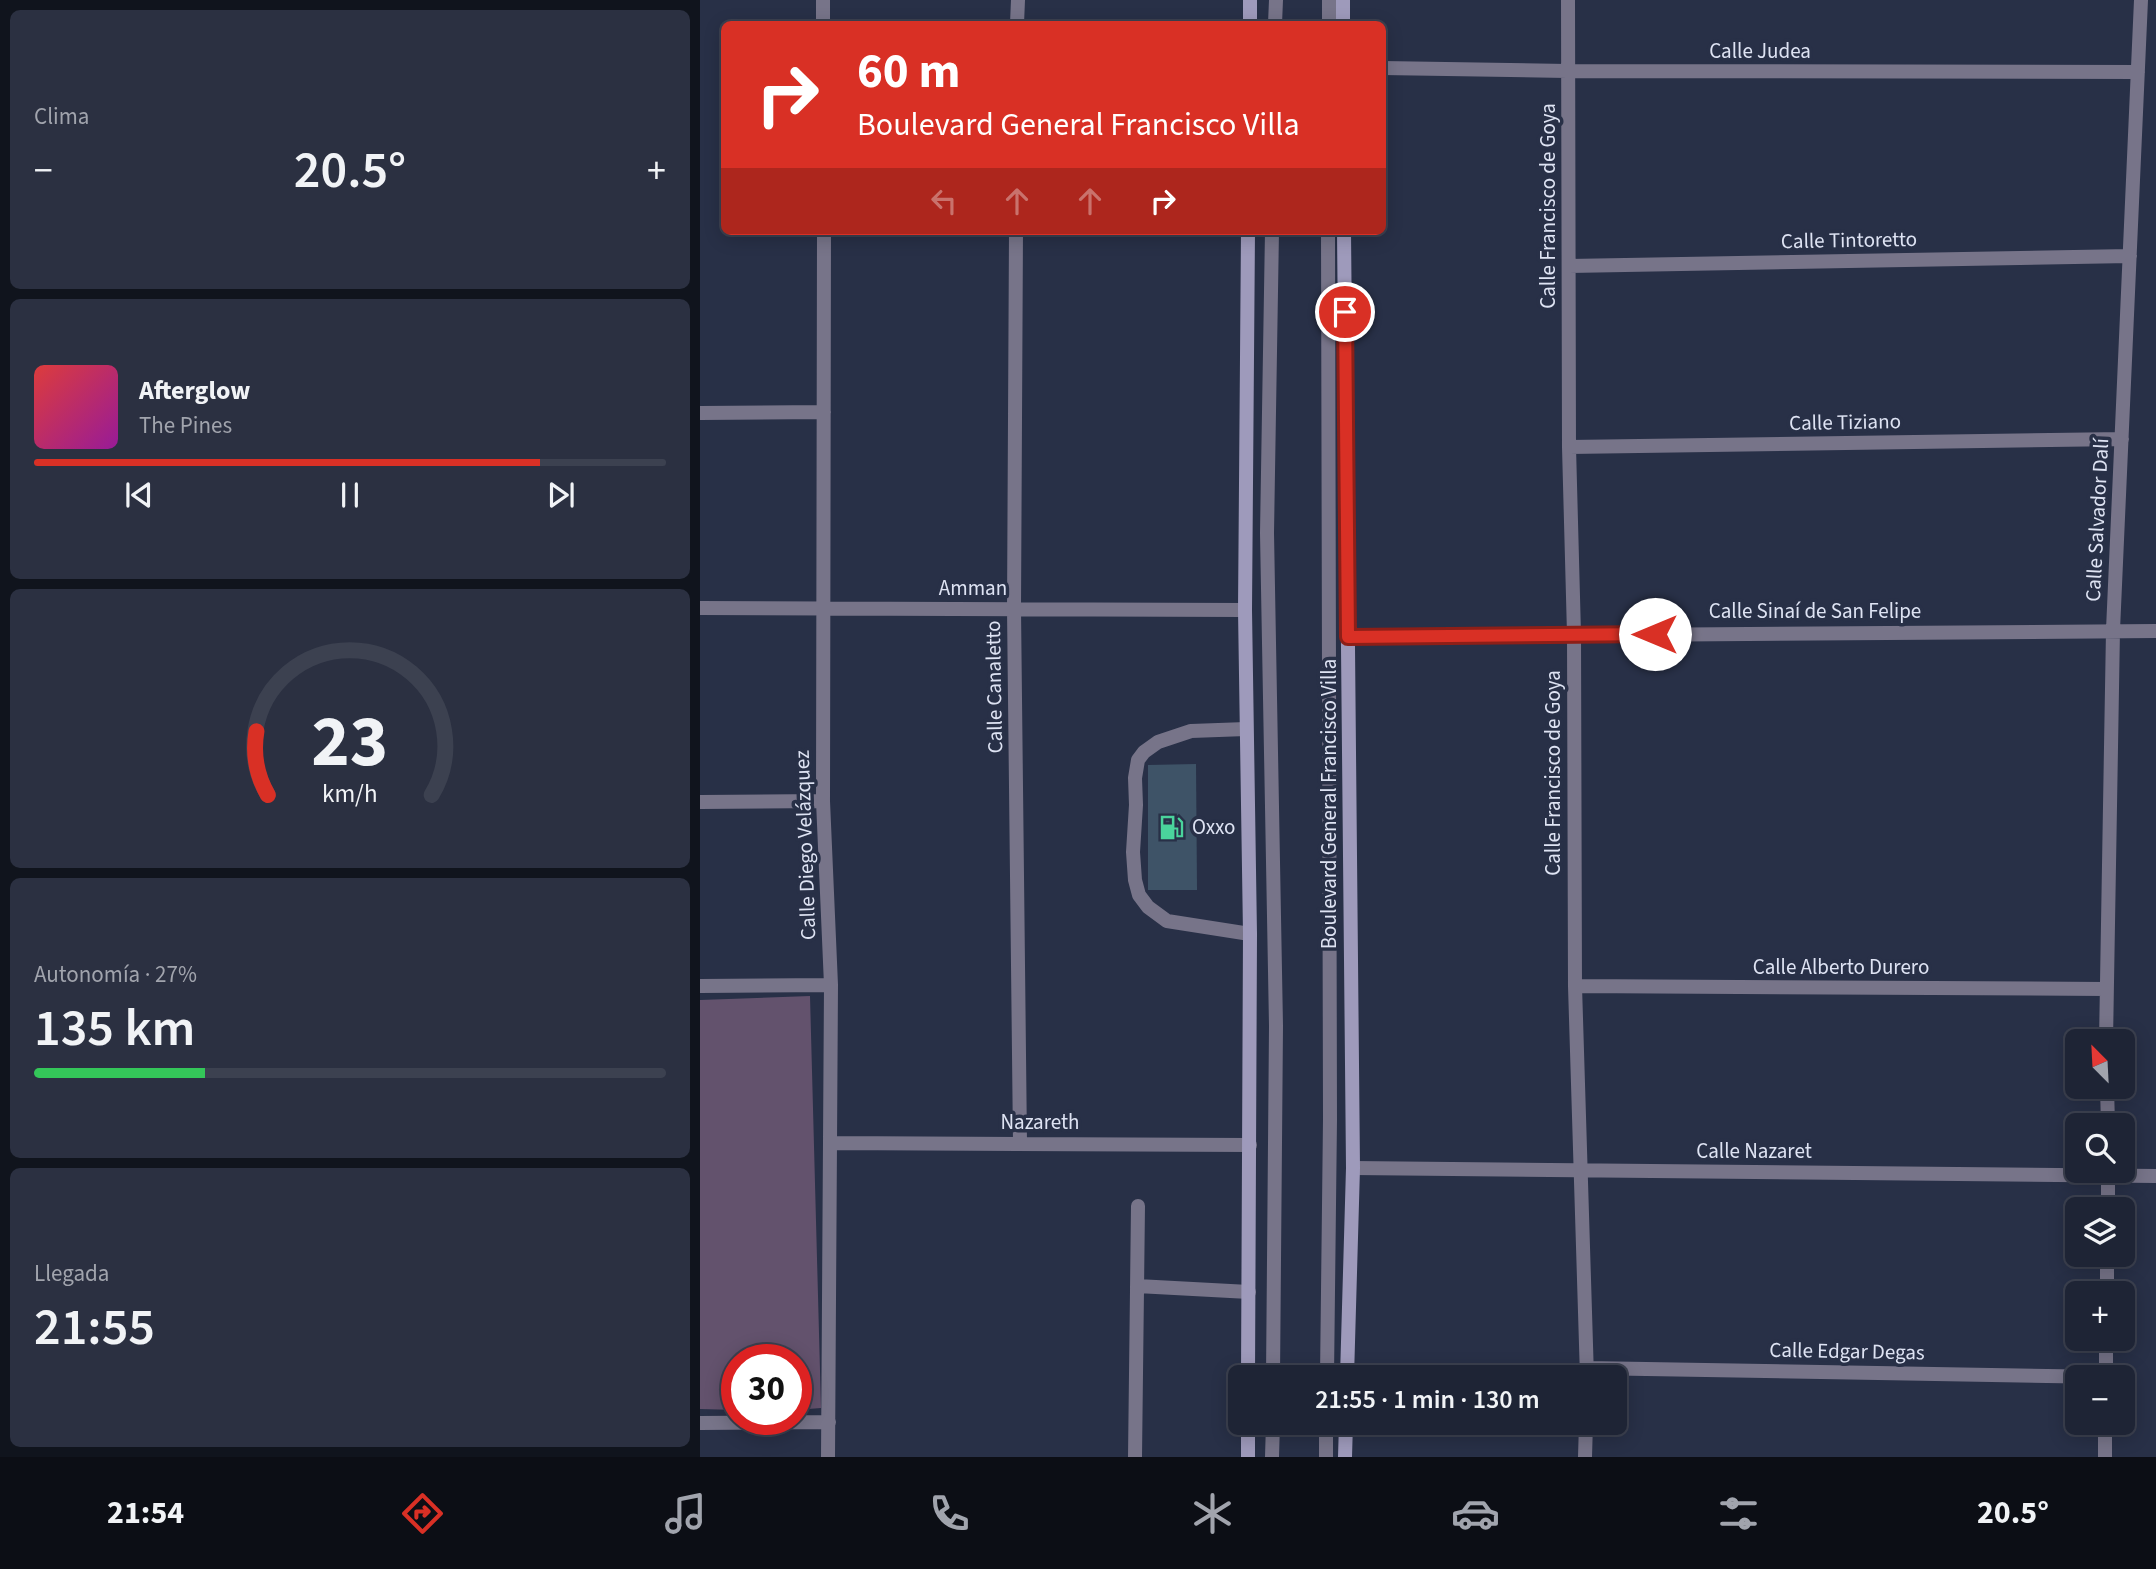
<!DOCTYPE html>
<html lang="es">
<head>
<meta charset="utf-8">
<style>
	body { margin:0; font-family:"Source Sans 3",sans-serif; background:#2b3041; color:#f1f3f6; height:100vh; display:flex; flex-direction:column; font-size:26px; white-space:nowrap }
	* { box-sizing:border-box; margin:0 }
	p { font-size:23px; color:#a1a4ad }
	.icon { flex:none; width:38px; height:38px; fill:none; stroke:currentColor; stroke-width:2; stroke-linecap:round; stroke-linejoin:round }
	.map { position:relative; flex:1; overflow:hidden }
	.details { display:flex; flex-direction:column; gap:10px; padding:10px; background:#10141d; width:700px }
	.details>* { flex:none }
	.banner { position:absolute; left:21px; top:21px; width:665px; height:214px; border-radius:10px; box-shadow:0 4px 18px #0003,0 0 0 2px #3c4150; background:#d93025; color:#fff; overflow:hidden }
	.needle { width:46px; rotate:336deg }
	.fabs { position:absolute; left:1365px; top:1029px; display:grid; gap:14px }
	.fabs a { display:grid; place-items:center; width:70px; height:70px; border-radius:10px; background:#1e2435; box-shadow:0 4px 18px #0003,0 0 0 2px #3c4150; font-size:35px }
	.speed { position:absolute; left:21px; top:1344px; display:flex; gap:14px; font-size:35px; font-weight:700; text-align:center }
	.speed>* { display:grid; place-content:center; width:91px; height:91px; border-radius:50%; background:#1e2435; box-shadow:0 4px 18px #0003,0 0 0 2px #3c4150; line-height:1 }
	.speed .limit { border:10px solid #d22; background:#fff; color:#111 }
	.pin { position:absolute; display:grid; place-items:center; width:60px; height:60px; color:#fff; margin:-30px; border:4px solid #fff; border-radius:50%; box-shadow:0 2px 7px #0007 }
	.me { position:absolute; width:77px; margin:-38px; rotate:270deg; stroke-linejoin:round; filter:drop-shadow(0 0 5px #0008) }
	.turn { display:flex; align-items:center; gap:24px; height:147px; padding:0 21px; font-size:32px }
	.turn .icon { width:91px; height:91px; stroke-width:2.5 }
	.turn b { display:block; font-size:49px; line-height:60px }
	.lanes { display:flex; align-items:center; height:66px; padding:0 21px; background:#0003; justify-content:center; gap:35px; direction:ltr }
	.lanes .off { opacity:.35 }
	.big { font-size:52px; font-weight:600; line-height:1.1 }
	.details .tile { flex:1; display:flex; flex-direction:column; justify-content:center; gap:10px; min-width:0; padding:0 24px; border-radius:10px; background:#2b3041 }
	.details .dial { align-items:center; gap:0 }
	.dial svg { height:182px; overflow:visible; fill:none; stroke:#3c4150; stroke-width:7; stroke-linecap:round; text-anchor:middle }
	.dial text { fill:#f1f3f6; stroke:none }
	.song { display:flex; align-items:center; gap:21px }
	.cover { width:84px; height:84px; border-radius:10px; background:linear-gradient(135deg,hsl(0 70% 55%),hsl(300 70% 35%)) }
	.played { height:7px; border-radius:4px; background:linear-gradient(90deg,#d93025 80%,#3c4150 80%) }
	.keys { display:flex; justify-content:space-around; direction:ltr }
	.heat { display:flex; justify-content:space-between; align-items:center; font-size:38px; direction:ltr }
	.charge { height:10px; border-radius:5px; background:linear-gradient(90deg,#34c759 27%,#3c4150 0) }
	.trip { position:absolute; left:528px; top:1365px; width:399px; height:70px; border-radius:10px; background:#1e2435; box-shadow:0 4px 18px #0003,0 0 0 2px #3c4150; font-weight:600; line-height:70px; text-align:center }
	.tab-bar { display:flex; height:112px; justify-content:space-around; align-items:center; background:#0c0e15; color:#a1a4ad }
	.tab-bar .icon { width:49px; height:49px }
	.tab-bar .on { color:#d93025 }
	.tab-bar b { font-size:32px; color:#f1f3f6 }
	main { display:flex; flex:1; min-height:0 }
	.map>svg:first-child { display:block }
	.green { fill:#63526d }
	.building { fill:#3e5367 }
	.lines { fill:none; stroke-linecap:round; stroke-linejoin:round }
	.lane { stroke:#777489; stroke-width:14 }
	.street { stroke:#777489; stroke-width:14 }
	.secondary { stroke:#9e9abb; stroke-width:14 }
	.route-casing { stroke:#8d1f18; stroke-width:18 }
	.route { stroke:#d93025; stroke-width:12 }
	.labels { text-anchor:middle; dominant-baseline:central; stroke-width:7; stroke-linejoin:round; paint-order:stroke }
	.street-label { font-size:21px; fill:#dee3f3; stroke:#283047 }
	.poi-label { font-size:21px; fill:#dee3f3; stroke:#283047; text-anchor:start }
</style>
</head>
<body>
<main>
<section class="details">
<div class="tile"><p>Clima</p>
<div class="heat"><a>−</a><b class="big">20.5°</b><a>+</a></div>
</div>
<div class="tile">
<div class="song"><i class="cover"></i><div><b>Afterglow</b><p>The Pines</p></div></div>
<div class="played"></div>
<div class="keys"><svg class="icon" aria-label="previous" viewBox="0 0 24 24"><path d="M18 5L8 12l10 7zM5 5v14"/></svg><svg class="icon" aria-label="pause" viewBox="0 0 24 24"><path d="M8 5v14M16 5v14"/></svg><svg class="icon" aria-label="next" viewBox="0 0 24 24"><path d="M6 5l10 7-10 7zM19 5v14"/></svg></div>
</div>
<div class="tile dial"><svg viewBox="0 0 100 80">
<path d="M14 69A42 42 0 1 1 86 69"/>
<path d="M14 69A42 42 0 0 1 9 41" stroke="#d93025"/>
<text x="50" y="56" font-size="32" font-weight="700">23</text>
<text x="50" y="72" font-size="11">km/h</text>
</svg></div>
<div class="tile"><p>Autonomía · 27%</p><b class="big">135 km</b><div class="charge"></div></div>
<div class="tile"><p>Llegada</p><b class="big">21:55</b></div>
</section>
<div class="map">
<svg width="1456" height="1457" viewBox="0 0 1456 1457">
	<rect width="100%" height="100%" fill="#283047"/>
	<path class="green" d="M110,996L121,1408L96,1410V1360H37V1410L0,1409V1000Z"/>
	<path class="building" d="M496,764L497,890H448V765Z"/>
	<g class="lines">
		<path class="lane" d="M575,24L576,0
			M629,24V0
			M572,231L567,533L576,1026L573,1377
			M546,729L491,731L458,742L444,752L438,760L435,778L436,805L433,852L435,880L439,895L448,907L467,921L550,934
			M437,1286L549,1292
			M627,1377L630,1119L628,231
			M435,1457L438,1206
			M572,1457L573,1423
			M626,1457V1423"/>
		<path class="street" d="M123,0V24
			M868,0L869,447L874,634L875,986L887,1377
			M317,24L318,0
			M682,68L867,71L1438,72
			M124,231L123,801L131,985L128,1457
			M316,231L314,609L320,1143
			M869,266L1430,256
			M0,413L124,412
			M869,447L1422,439
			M0,608L545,610
			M648,637L1456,631
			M0,802L123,801
			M0,986L131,985
			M875,986L1406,989
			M1406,1041L1413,630L1441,0
			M1407,1087L1408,1125
			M130,1143L550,1145
			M653,1168L1456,1176
			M1408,1209V1171
			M1407,1293V1255
			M887,1368L1406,1377
			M1406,1377V1339
			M0,1423L129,1422
			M885,1457L886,1423
			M1405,1457V1423"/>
		<path class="secondary" d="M550,24V0
			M643,24V0
			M644,231L653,1168L647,1377
			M548,1377L550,934L545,610L548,231
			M548,1457V1423
			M645,1457L646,1423"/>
	</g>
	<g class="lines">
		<defs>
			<path id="route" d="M645,312L648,637L955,634"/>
		</defs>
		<use href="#route" class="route-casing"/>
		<use href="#route" class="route"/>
	</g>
	<defs>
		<symbol id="fuel-bare" viewBox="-9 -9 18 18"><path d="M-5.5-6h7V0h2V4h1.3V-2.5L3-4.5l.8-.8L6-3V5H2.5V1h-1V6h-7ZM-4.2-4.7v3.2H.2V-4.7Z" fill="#4ad49c" stroke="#283047" stroke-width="2.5" paint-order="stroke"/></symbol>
	</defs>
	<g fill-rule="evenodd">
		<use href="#fuel-bare" x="454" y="810" width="35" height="35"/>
	</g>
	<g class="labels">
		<g class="street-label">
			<text x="1060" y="51">Calle Judea</text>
			<text transform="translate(848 206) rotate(-90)">Calle Francisco de Goya</text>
			<text transform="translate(1149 240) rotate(-1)">Calle Tintoretto</text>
			<text transform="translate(1145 422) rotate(-1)">Calle Tiziano</text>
			<text transform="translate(1397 520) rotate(-87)">Calle Salvador Dalí</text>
			<text x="273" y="588">Amman</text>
			<text x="1115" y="611">Calle Sinaí de San Felipe</text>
			<text transform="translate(294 687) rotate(-91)">Calle Canaletto</text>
			<text transform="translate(853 773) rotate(-90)">Calle Francisco de Goya</text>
			<text transform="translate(629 804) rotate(-90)">Boulevard General Francisco Villa</text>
			<text transform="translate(105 845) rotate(-92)">Calle Diego Velázquez</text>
			<text x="1141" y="967">Calle Alberto Durero</text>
			<text x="340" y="1122">Nazareth</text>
			<text x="1054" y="1151">Calle Nazaret</text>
			<text transform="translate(1147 1351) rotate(1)">Calle Edgar Degas</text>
		</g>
		<g class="poi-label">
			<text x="492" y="827">Oxxo</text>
		</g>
	</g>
</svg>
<div class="fabs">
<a><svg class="needle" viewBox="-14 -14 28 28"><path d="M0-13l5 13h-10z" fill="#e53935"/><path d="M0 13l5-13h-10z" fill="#a1a4ad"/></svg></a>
<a><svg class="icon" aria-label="search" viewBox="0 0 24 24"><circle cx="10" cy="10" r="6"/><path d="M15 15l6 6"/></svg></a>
<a><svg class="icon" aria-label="layers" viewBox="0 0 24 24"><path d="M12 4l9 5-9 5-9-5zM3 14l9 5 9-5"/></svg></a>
<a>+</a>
<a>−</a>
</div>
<div class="speed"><div class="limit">30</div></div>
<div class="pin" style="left:645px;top:312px;background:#d93025"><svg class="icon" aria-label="arrive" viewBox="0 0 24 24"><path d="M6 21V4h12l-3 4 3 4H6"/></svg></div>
<svg class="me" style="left:955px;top:634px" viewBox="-20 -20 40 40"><circle r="19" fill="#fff"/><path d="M0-13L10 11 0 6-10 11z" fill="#d93025"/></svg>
<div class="trip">21:55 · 1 min · 130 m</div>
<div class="banner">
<div class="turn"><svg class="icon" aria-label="right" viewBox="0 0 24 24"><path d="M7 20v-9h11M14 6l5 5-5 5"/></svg><div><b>60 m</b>Boulevard General Francisco Villa</div></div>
<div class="lanes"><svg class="icon off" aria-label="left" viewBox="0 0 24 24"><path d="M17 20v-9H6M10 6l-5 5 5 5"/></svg><svg class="icon off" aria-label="ahead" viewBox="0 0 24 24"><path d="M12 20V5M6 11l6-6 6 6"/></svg><svg class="icon off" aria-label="ahead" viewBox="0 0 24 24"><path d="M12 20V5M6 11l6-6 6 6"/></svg><svg class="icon" aria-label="right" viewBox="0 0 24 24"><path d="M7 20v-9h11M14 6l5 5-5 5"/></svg></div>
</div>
</div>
</main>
<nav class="tab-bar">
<b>21:54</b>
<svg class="icon on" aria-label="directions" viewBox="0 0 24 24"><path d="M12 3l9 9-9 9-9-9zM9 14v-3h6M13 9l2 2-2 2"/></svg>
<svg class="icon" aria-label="music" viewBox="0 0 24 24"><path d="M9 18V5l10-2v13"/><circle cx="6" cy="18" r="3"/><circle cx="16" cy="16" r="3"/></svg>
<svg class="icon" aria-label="phone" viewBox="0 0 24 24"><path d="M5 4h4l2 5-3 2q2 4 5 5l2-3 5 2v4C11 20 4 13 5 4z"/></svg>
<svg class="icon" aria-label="climate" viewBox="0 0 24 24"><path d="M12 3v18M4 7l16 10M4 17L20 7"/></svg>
<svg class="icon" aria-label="car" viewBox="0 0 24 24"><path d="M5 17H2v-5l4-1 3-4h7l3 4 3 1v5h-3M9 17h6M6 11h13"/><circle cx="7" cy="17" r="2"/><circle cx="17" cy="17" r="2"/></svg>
<svg class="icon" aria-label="filters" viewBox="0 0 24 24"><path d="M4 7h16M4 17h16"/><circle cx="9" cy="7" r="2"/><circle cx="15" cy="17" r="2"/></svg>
<b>20.5°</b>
</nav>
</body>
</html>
